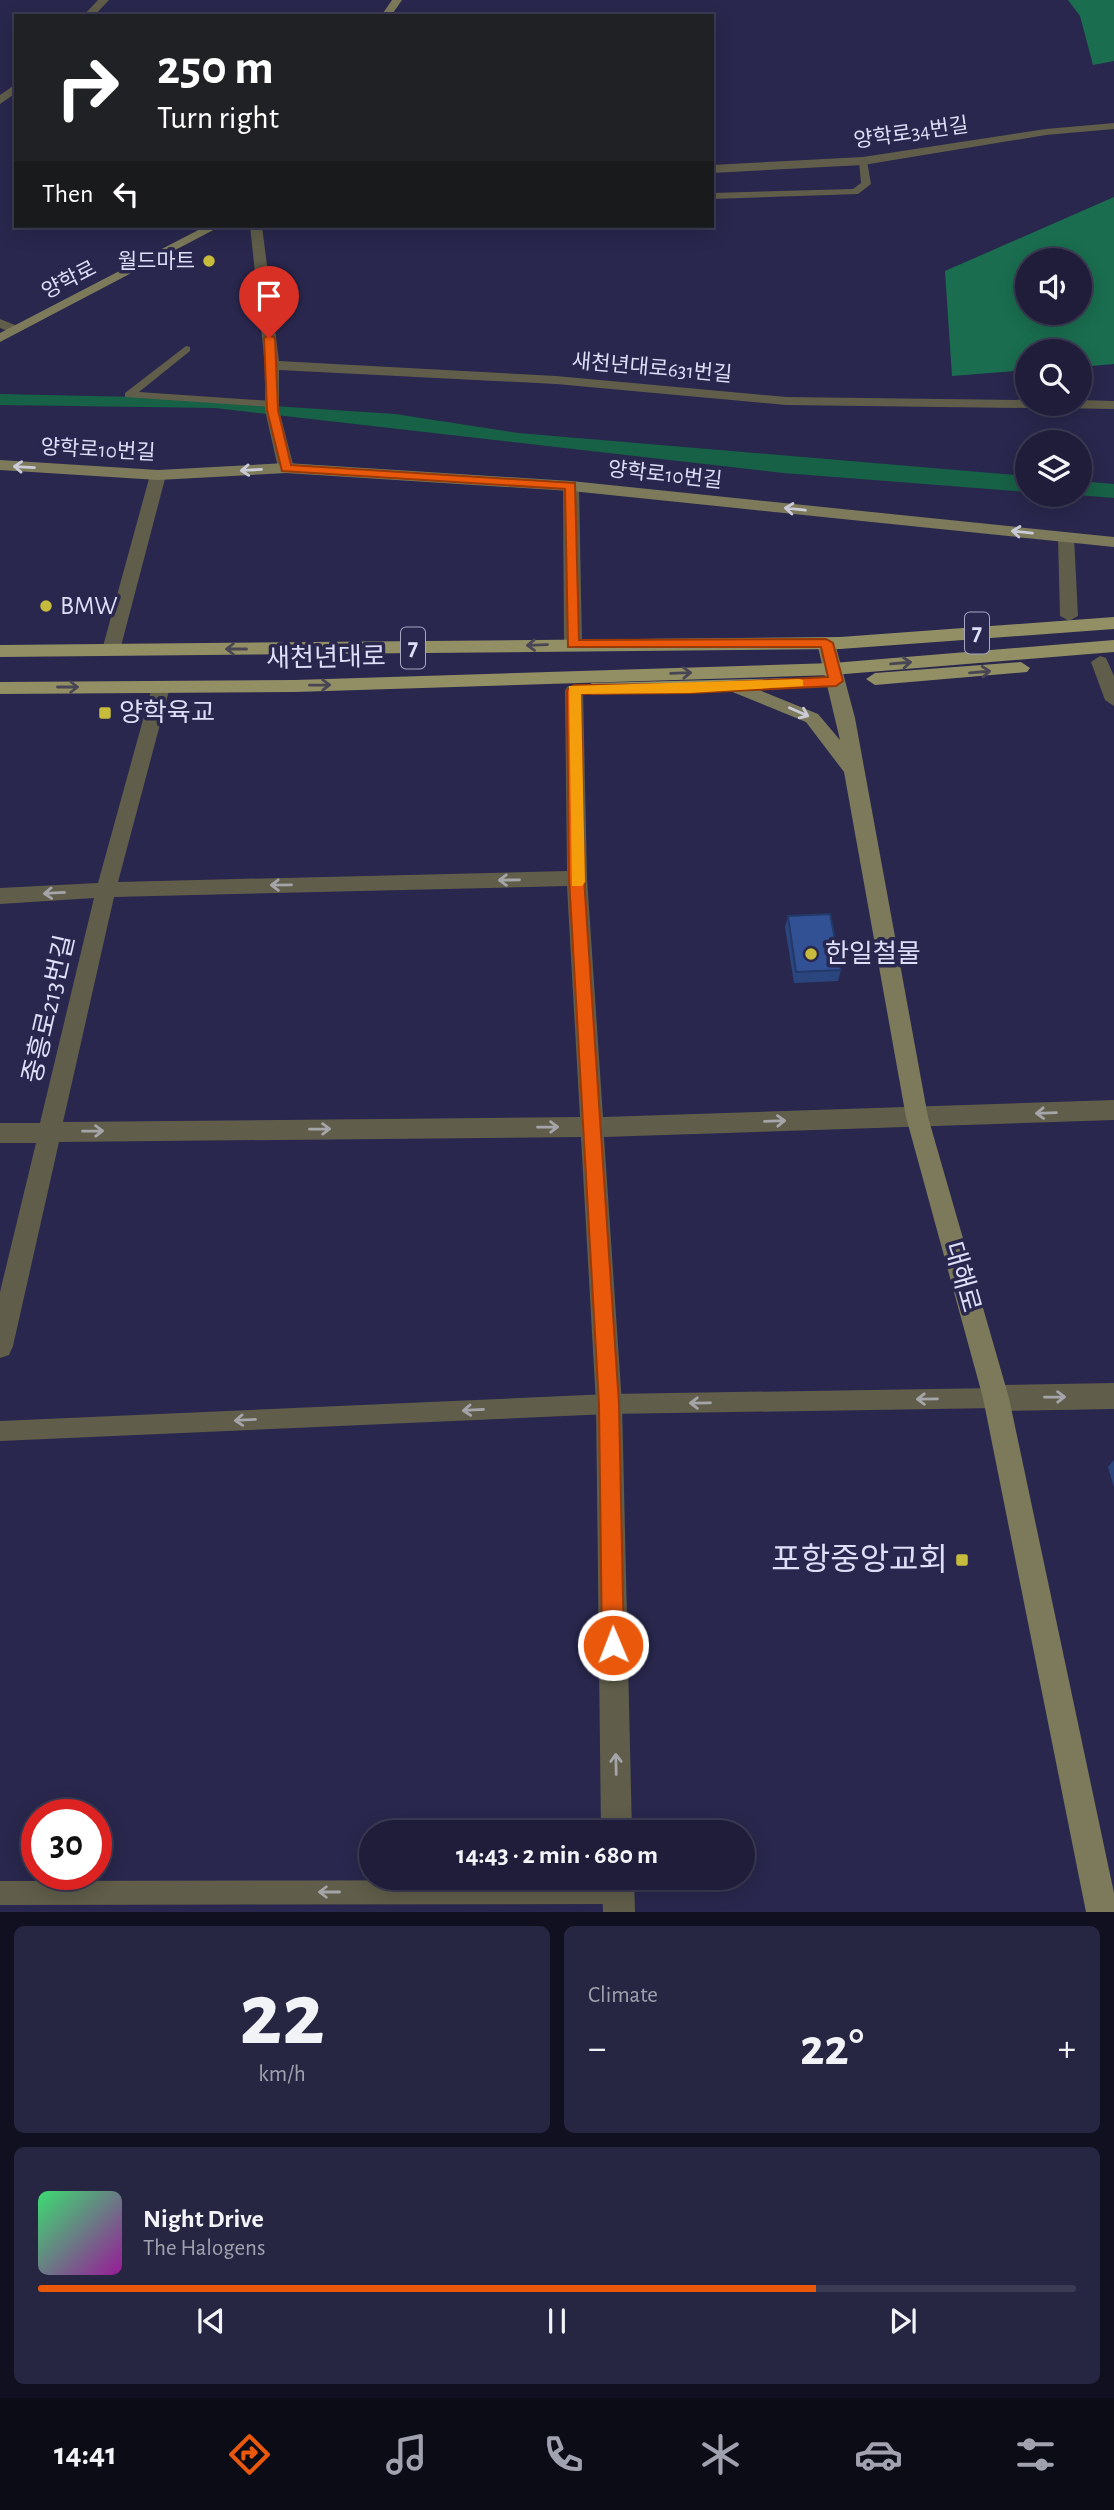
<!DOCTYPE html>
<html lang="en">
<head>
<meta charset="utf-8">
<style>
	body { margin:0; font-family:"Alegreya Sans","Noto Sans KR",sans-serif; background:#272642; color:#f1f3f6; height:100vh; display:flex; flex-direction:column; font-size:26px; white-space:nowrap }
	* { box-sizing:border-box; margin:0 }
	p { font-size:23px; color:#a1a2af }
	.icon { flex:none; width:38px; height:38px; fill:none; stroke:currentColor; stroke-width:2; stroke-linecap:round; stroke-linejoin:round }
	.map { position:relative; height:1912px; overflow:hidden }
	.panel { display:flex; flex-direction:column; gap:14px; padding:14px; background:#111020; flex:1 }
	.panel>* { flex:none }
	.hud { position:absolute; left:14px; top:14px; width:700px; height:214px; border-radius:0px; box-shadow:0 4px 18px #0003,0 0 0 2px #3c3b54; background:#202124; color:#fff; overflow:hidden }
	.fabs { position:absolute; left:1015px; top:248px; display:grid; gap:14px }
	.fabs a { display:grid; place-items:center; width:77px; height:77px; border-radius:50%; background:#1f1d3a; box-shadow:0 4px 18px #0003,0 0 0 2px #3c3b54; font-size:35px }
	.speed { position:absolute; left:21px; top:1799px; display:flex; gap:14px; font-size:35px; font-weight:700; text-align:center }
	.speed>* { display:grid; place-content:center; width:91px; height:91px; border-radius:50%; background:#1f1d3a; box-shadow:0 4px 18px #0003,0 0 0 2px #3c3b54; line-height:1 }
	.speed .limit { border:10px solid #d22; background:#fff; color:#111 }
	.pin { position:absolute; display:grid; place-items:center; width:60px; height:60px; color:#fff; margin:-72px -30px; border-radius:50% 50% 50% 0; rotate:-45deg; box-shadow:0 0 7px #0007 }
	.pin .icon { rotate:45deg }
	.me { position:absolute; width:77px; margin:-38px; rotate:359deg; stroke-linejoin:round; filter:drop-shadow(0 0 5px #0008) }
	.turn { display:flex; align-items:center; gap:24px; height:147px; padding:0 28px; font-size:32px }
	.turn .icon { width:91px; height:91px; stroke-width:2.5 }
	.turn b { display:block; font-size:49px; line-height:60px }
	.then { display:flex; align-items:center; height:66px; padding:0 28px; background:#0003; gap:14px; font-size:26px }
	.big { font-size:52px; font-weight:700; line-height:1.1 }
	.panel .widget { flex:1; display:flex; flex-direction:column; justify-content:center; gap:10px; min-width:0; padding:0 24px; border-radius:10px; background:#272642 }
	.panel .dial { align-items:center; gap:0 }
	.dial b { font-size:91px; line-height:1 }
	.song { display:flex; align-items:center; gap:21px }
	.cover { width:84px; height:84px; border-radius:10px; background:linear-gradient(135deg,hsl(140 70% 55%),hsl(300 70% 35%)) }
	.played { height:7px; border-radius:4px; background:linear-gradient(90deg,#ea580c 75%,#3c3b54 75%) }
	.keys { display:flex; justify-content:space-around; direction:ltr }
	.heat { display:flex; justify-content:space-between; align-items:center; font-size:38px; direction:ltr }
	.panel .tiles { flex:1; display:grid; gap:14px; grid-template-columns:1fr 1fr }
	.widget:last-child { grid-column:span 2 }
	.trip { position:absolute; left:359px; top:1820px; width:396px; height:70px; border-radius:35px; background:#1f1d3a; box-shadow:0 4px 18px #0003,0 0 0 2px #3c3b54; font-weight:700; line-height:70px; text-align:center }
	.tab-bar { display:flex; height:112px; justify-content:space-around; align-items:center; background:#0c0c17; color:#a1a2af }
	.tab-bar .icon { width:49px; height:49px }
	.tab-bar .selected { color:#ea580c }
	.tab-bar b { font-size:32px; color:#f1f3f6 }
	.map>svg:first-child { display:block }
	.green { fill:#176146 }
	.forest { fill:#1a6e4f; fill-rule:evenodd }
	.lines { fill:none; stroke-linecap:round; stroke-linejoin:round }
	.lane { fill:#605e4a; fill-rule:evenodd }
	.street { fill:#605e4a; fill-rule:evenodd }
	.secondary { fill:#7c7a5a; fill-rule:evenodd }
	.primary { fill:#928f65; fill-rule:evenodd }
	.wall { fill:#2b467f }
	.building { fill:#325194; stroke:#233968; stroke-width:2 }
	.oneway { stroke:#cacad8 }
	.oneway2 { stroke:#484654 }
	.oneway3 { stroke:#a5a4a9 }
	.route { fill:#ea580c; stroke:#983908; stroke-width:2 }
	.slow { fill:#f59e0b }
	.poi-dot { fill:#c7bb3b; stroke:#29274d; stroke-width:2.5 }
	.labels { text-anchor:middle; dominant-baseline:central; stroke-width:7; stroke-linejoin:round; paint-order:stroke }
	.far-street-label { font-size:21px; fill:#dddef7; stroke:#29274d }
	.far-poi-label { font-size:21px; fill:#dddef7; stroke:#29274d; text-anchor:end }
	.shield { fill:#29274d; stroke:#a7a7c4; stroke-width:2 }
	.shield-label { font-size:24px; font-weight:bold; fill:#dddef7 }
	.poi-label { font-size:26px; fill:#dddef7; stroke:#29274d; text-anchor:start }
	.street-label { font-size:26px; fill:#dddef7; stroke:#29274d }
	.near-poi-label { font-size:32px; fill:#dddef7; stroke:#29274d; text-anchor:end }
</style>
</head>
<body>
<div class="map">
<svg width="1114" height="1912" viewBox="0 0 1114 1912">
	<rect width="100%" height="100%" fill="#29274d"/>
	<path class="green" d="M0,394L138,397L395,414L518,433L1027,476V492L783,473L215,408L0,405Z
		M1080,481L1114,484V498L1077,495H1080Z"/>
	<path class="forest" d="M1068,0H1114V61L1093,65L1080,16Z
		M1114,197V364L1080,367V352H1027V370L952,376L945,271ZM1027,261H1080V313H1027Z"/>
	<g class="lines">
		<path class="lane" d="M863,158L867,161L871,184L858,194L712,199V193L853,189L861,183L859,161Z
			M186,346L190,347V351L139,392L272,401L277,404L272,407L125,397V393Z
			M996,1388L1003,1391L1006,1398L1003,1405L996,1408L609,1414L0,1441V1421L609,1394Z
			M618,1880L626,1884L630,1892L626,1900L618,1904L0,1905V1881Z"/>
		<path class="street" d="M98,0H109L94,16H83Z
			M16,84V93L0,104V95Z
			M1114,123V129L1046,135L863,165L712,173V165L863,157L1046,129Z
			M250,226H262L279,361L556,376L786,397L1027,400V404H1034L1027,408L786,405L556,384L279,370V410L294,468L286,473L278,468L265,410V365Z
			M0,319L20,327L22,330L15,334L0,328Z
			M1080,400L1114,401V409L1056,408L1049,404H1080Z
			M158,470L166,475L120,650L117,654H105L102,650L150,475Z
			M571,481L579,486L582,644L573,650L564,644L563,486Z
			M1066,532L1074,537L1078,616L1069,621L1060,616L1058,537Z
			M1100,656L1106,658L1114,676V706L1105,700L1091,662Z
			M161,681L170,687L118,882L567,871L565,690L568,686H580L583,690L587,878L603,1117L1114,1100V1120L604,1137L622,1404L632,1832H601L596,1404L581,1137L59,1142L13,1346L9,1355L0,1358V1292L36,1143H0V1123H40L94,898L0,904V888L98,883L152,687ZM567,886L580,1117L63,1122L114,897Z
			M1114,1383V1409L996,1411L987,1407L983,1398L987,1389L996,1385Z
			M602,1878H634L635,1912H603Z"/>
		<path class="secondary" d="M392,0H402L391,16H381Z
			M206,226H221L0,342V333Z
			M0,460L158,470L286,463L571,481L1114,537V547L571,491L286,473L158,480L0,470Z
			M826,637L835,643L855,718L928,1117L1009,1398L1114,1893V1912H1086L983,1398L906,1117L844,772L806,722L730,691L727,687L736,681L742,683L818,714L840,740L817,643Z"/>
		<path class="primary" d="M1114,617V629L840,649L0,657V645L840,637Z
			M1114,640V652L833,675L295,692L0,694V682L295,680L833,663Z
			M1021,662L1030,668L1027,672L875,685L866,679L875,673Z
			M791,678L800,684L797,688L592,695L583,689L592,683Z"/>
	</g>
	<path class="wall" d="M788,916L841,970L838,981L794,983L785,927Z
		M1114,1460V1487L1108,1467Z"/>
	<path class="building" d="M830,914L841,970L796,972L788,916Z"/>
	<defs><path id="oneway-shaft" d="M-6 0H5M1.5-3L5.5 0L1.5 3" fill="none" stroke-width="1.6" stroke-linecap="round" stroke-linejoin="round" transform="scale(1.75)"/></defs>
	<g class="oneway">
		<use href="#oneway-shaft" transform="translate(24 467) rotate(-177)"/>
		<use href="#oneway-shaft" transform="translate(251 470) rotate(177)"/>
		<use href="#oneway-shaft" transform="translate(795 509) rotate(-174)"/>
		<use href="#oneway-shaft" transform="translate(1022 532) rotate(-174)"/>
		<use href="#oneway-shaft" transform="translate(799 712) rotate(24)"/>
	</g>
	<g class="oneway2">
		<use href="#oneway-shaft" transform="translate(537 645) rotate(178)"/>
		<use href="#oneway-shaft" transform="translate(236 649) rotate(180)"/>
		<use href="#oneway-shaft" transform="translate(901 663) rotate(-5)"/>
		<use href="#oneway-shaft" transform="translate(980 672) rotate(-5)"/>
		<use href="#oneway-shaft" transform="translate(681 673) rotate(-2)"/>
		<use href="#oneway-shaft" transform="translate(320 685) rotate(-1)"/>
		<use href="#oneway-shaft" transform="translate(68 687)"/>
	</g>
	<g class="oneway3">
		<use href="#oneway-shaft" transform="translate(509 880) rotate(179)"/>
		<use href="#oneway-shaft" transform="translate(281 885) rotate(179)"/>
		<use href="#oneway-shaft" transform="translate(54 893) rotate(177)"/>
		<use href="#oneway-shaft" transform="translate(1046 1113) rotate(178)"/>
		<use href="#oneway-shaft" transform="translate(775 1121) rotate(-2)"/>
		<use href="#oneway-shaft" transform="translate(548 1127) rotate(-1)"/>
		<use href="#oneway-shaft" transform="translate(320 1129) rotate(-1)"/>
		<use href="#oneway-shaft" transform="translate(93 1131) rotate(-1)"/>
		<use href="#oneway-shaft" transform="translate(1055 1397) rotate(-1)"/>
		<use href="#oneway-shaft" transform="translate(927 1399) rotate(179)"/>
		<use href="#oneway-shaft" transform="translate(700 1403) rotate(179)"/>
		<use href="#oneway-shaft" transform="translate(473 1410) rotate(177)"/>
		<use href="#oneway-shaft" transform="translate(245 1420) rotate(177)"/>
		<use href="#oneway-shaft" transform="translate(616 1764) rotate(-91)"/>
		<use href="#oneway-shaft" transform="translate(329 1892) rotate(180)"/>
	</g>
	<path class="route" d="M269,335L275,338L278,410L291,465L575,483L579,640L826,639L833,643L843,681L836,686L690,693L581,694L584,878L619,1404L624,1645L621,1653L613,1656L606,1653L602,1645L599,1404L569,878L567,690L574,685L690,684L828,677L821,647H568L565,489L282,471L267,410L264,338Z"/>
	<path class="slow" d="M799,679L803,680V686L690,693L581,694L585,882L582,886H572L569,686Z"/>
	<g class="poi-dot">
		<circle cx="209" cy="261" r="7"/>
		<circle cx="46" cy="606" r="7"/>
		<rect x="98" y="706" width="14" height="14" rx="3.5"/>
		<circle cx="811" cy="954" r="7"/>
		<rect x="955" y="1553" width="14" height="14" rx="3.5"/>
	</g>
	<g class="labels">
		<g class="far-street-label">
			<text transform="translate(911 133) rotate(-8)">양학로34번길</text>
			<text transform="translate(69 280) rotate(-27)">양학로</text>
			<text transform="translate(652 368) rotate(5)">새천년대로631번길</text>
			<text transform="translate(98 450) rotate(3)">양학로10번길</text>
			<text transform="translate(665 475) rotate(6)">양학로10번길</text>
		</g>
		<g class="far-poi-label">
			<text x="195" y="261">월드마트</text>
		</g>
		<g class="shield">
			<rect x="965" y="612.5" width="24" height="41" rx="5"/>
			<rect x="401" y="627.5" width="24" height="41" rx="5"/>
		</g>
		<g class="shield-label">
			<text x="977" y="633">7</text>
			<text x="413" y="648">7</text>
		</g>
		<g class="poi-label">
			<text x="60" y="606">BMW</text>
			<text x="119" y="713">양학육교</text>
			<text x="825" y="954">한일철물</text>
		</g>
		<g class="street-label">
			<text transform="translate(326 658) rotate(-1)">새천년대로</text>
			<text transform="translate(49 1009) rotate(-77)">중흥로213번길</text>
			<text transform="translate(962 1277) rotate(74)">대해로</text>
		</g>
		<g class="near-poi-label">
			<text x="948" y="1560">포항중앙교회</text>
		</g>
	</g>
</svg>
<div class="fabs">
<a><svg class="icon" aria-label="sound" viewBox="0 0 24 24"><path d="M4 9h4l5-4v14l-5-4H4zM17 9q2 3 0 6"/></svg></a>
<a><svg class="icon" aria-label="search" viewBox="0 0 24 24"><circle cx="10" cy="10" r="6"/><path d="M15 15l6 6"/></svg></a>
<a><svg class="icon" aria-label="layers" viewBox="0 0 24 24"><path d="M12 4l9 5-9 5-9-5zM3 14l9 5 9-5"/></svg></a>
</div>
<div class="speed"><div class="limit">30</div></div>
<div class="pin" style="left:269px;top:338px;background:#d93025"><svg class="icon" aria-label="arrive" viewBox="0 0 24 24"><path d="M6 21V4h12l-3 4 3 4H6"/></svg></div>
<svg class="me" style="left:613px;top:1645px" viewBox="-20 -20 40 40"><circle r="17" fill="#ea580c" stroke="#fff" stroke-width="3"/><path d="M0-11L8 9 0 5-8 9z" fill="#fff"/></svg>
<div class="trip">14:43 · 2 min · 680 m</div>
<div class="hud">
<div class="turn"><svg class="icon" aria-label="right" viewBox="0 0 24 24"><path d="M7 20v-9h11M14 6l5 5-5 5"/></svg><div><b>250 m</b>Turn right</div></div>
<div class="then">Then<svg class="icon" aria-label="left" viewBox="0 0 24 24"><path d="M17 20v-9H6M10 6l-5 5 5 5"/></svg></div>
</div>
</div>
<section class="panel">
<div class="tiles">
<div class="widget dial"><b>22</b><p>km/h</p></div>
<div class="widget"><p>Climate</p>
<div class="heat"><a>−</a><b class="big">22°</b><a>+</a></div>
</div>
<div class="widget">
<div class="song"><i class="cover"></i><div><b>Night Drive</b><p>The Halogens</p></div></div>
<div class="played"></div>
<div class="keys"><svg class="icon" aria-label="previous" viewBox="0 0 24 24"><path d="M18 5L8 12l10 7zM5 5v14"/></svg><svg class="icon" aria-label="pause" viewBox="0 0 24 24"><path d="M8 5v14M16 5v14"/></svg><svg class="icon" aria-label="next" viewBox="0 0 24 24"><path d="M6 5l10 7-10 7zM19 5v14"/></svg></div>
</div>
</div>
</section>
<nav class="tab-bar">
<b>14:41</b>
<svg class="icon selected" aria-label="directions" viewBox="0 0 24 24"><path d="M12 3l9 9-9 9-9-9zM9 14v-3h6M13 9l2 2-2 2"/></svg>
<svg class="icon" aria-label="music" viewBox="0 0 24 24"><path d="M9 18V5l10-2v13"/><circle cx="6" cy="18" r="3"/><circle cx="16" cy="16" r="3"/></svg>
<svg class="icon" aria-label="phone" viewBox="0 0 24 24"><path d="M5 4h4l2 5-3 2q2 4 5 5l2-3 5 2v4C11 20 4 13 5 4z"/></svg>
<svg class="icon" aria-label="climate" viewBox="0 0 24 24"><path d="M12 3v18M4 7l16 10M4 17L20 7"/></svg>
<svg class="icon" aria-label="car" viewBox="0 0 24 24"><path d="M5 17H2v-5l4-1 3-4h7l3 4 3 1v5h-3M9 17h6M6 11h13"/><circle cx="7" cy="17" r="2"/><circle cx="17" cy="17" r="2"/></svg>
<svg class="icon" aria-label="filters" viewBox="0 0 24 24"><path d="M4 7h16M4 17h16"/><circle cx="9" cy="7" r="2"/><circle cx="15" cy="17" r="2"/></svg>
</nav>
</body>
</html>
